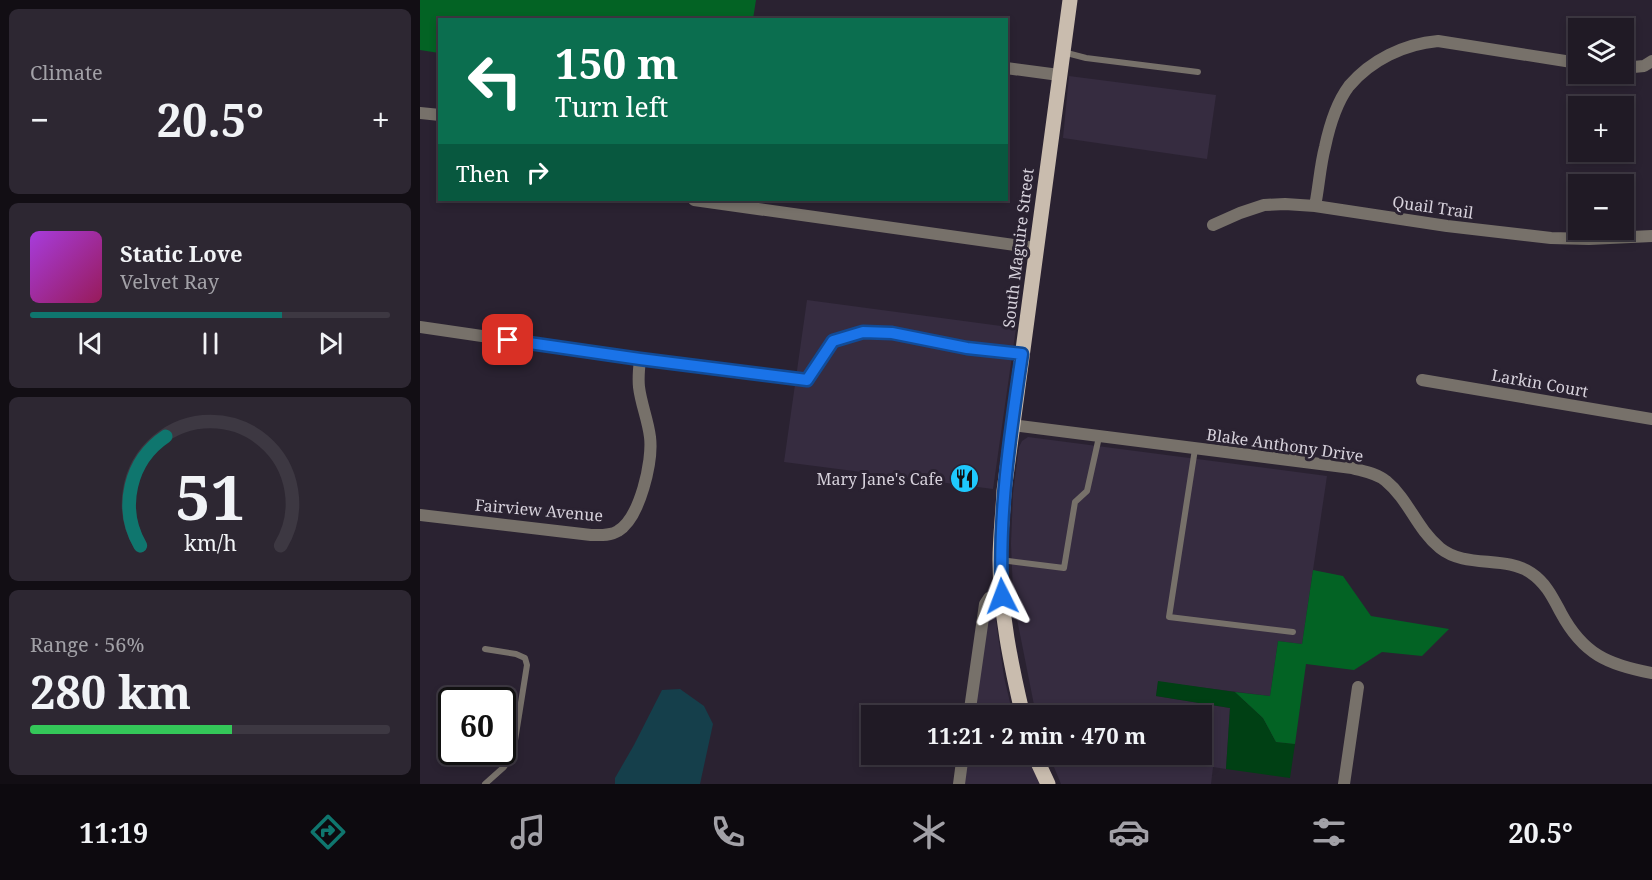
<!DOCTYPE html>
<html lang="en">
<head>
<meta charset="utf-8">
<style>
	body { margin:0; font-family:"Noto Serif",serif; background:#2d2732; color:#f1f3f6; height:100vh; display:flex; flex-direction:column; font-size:22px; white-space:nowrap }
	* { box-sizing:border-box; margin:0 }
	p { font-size:20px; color:#a2a1a7 }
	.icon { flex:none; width:33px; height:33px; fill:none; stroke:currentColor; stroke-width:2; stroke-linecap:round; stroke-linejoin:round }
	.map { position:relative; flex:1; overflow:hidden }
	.side { display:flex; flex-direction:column; gap:9px; padding:9px; background:#120e14; width:420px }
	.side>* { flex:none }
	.hud { position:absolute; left:18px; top:18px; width:570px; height:183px; border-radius:0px; box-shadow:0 3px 9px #0003,0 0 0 2px #3d3842; background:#0b6e4f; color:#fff; overflow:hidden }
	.tools { position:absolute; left:1148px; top:18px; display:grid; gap:12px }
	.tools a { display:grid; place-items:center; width:66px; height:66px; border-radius:0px; background:#201a25; box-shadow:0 3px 9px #0003,0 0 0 2px #3d3842; font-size:30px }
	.speed { position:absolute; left:18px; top:687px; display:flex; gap:12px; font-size:30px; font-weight:700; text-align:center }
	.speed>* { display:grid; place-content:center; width:78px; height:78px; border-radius:50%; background:#201a25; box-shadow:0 3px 9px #0003,0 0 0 2px #3d3842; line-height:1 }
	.speed .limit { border:3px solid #111; border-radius:9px; background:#fff; color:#111 }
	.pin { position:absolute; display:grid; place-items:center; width:51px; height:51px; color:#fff; margin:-26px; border-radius:12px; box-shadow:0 3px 9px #0006 }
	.me { position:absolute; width:66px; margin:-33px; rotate:357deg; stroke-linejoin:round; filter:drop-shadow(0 0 4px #0008) }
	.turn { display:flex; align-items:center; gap:21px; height:126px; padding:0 18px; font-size:27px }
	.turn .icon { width:78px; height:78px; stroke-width:2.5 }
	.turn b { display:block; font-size:42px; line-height:51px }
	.then { display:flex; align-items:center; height:57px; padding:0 18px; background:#0003; gap:12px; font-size:22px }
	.big { font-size:45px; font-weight:700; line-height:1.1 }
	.side .card { flex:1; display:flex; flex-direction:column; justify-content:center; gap:9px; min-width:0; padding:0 21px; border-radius:9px; background:#2d2732 }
	.side .dial { align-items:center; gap:0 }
	.dial svg { height:156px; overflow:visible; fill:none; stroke:#3d3842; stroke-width:7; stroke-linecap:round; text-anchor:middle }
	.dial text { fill:#f1f3f6; stroke:none }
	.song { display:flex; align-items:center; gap:18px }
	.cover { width:72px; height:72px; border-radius:9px; background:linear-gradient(135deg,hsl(280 70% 55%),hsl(330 70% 35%)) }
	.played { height:6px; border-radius:3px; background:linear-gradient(90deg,#0f766e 70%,#3d3842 70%) }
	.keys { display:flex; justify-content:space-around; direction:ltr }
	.heat { display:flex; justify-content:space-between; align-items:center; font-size:33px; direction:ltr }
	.charge { height:9px; border-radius:4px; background:linear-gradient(90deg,#34c759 56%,#3d3842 0) }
	.trip { position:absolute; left:441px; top:705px; width:351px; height:60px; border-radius:0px; background:#201a25; box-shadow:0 3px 9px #0003,0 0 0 2px #3d3842; font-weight:700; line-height:60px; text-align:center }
	.tabs { display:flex; height:96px; justify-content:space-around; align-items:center; background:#0d0a0f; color:#a2a1a7 }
	.tabs .icon { width:42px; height:42px }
	.tabs .on { color:#0f766e }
	.tabs b { font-size:27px; color:#f1f3f6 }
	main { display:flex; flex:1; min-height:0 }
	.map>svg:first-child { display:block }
	.built { fill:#362c40 }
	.green { fill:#004014 }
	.forest { fill:#036324 }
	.water { fill:#153f4b }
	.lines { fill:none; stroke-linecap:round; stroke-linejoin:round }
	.service { stroke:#77716a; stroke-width:6 }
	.minor { stroke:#77716a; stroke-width:12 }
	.primary { stroke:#c9bcae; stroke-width:15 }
	.route-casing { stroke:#114b97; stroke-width:15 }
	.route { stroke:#1a73e8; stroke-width:10 }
	.labels { text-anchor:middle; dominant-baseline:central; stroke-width:6; stroke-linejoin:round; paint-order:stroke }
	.street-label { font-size:16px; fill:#d7d2dc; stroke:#2a2231 }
	.poi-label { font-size:16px; fill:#d7d2dc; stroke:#2a2231; text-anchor:end }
</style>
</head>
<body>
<main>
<section class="side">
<div class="card"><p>Climate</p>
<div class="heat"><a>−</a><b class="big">20.5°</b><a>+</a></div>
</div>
<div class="card">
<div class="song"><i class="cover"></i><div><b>Static Love</b><p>Velvet Ray</p></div></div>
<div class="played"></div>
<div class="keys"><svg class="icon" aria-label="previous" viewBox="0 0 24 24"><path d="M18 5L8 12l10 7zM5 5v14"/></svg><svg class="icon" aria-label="pause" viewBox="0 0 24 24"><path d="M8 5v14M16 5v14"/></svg><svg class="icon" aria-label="next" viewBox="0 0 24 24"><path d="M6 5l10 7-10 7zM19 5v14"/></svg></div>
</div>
<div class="card dial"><svg viewBox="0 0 100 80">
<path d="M14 69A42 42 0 1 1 86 69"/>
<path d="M14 69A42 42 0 0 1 27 13" stroke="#0f766e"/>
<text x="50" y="56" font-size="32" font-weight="700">51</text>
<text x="50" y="72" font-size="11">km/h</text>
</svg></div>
<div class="card"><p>Range · 56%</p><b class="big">280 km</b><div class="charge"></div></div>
</section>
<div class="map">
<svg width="1232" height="784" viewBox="0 0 1232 784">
	<rect width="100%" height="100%" fill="#2a2231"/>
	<path class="built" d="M649,76L796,95L787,159L643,138Z
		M387,300L596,328L573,489L364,462Z
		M608,437L907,476L882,644L858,641L850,696L738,682L736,696L810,708L806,769L793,767L791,784H641L629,755L782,754V716L616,715L597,619L593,591L591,544L593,493L599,447L602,441Z
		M569,615H575L584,677L593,715L554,716Z
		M548,754L607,755L621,784H544Z"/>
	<path class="green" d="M738,681L815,692L843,718L856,742L875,744L870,778L806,769L810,708L736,696Z"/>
	<path class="forest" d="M0,0H336L333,19L20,20L19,53L0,50Z
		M893,570L923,576L951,616L1029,629L1002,656L962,652L934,670L886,664L875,744L856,742L843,718L815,692L850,696L858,641L882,644Z"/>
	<path class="water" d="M260,689L284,706L293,724L280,784H195V778L214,745L242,690Z"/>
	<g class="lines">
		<path class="service" d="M643,52L666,58L778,72
			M387,380L413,341L443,332L472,333L547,348L602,354
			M775,449L749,617L873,632
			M581,560L644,568L655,502L667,491L679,437
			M65,784L84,767L93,753L107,665L105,658L96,654L65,649"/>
		<path class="minor" d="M586,68L639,75
			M1203,68L1224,66L1232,61
			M0,113L20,115
			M274,200L616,248
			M895,206C899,186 900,166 905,147C909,128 917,102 929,86C951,60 984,44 1018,41L1158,63
			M793,225L820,213L844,205L865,204L895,206L1027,226L1131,238L1169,239L1232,236
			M0,327L220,359L387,380
			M1002,380L1232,419
			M592,425L932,468C942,471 957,473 966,481C989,500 996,528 1020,548C1046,569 1085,555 1111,573C1126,583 1133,598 1141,613C1163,654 1188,665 1232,673
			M0,515L171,535C179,535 190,536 198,531C220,518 233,461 230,437C228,420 221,404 219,387C218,378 219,368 220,359
			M549,716L565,604L569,598L582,596
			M539,784L543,754
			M924,784L938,687"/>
		<path class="primary" d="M603,716C591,665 580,612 580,560C580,537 583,514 584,491L650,0
			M614,754L628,784"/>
	</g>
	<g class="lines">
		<defs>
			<path id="route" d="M88,340L220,359L387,380L413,341L443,332L472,333L547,348L602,354C590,434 578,515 582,596"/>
		</defs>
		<use href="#route" class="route-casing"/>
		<use href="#route" class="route"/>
	</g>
	<defs>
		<symbol id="restaurant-disc" viewBox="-11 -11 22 22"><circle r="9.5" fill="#1ec9fd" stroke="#2a2231"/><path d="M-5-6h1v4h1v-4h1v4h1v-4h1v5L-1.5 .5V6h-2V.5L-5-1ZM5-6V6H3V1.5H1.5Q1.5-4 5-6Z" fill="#111"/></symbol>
	</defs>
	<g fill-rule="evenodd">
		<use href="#restaurant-disc" x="528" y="462" width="33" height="33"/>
	</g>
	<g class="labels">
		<g class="street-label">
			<text transform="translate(1013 207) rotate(8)">Quail Trail</text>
			<text transform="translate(598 248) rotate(-83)">South Maguire Street</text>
			<text transform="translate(1120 383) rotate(10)">Larkin Court</text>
			<text transform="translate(865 445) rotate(8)">Blake Anthony Drive</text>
			<text transform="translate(119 510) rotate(5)">Fairview Avenue</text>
		</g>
		<g class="poi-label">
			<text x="523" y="479">Mary Jane's Cafe</text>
		</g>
	</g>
</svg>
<div class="tools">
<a><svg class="icon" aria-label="layers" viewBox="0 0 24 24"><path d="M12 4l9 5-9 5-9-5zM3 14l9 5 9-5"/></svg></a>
<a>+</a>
<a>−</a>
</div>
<div class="speed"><div class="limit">60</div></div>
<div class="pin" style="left:88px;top:340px;background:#d93025"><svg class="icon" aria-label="arrive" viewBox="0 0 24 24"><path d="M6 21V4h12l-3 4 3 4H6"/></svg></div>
<svg class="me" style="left:582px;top:596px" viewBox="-20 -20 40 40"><path d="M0-17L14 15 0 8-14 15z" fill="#1a73e8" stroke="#fff" stroke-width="4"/></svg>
<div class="trip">11:21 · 2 min · 470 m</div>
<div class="hud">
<div class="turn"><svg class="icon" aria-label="left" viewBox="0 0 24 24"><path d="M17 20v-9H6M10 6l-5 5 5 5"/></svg><div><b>150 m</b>Turn left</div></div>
<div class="then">Then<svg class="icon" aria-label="right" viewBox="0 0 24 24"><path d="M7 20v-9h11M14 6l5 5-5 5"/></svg></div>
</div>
</div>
</main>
<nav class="tabs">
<b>11:19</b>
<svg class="icon on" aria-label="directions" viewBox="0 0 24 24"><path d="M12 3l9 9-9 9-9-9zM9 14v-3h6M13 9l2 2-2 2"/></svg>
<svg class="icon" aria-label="music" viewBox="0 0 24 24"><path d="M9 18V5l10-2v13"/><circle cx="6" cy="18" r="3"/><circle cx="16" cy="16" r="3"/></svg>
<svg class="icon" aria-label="phone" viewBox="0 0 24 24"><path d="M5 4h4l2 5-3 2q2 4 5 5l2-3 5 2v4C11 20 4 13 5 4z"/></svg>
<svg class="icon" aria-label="climate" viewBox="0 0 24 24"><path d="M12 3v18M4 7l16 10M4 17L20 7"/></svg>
<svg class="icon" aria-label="car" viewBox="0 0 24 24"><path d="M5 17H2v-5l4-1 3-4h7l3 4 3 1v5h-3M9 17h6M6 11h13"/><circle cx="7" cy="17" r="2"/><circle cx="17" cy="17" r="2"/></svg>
<svg class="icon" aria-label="filters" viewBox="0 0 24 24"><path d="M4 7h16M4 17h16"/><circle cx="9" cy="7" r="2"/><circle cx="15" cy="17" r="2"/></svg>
<b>20.5°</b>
</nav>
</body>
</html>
